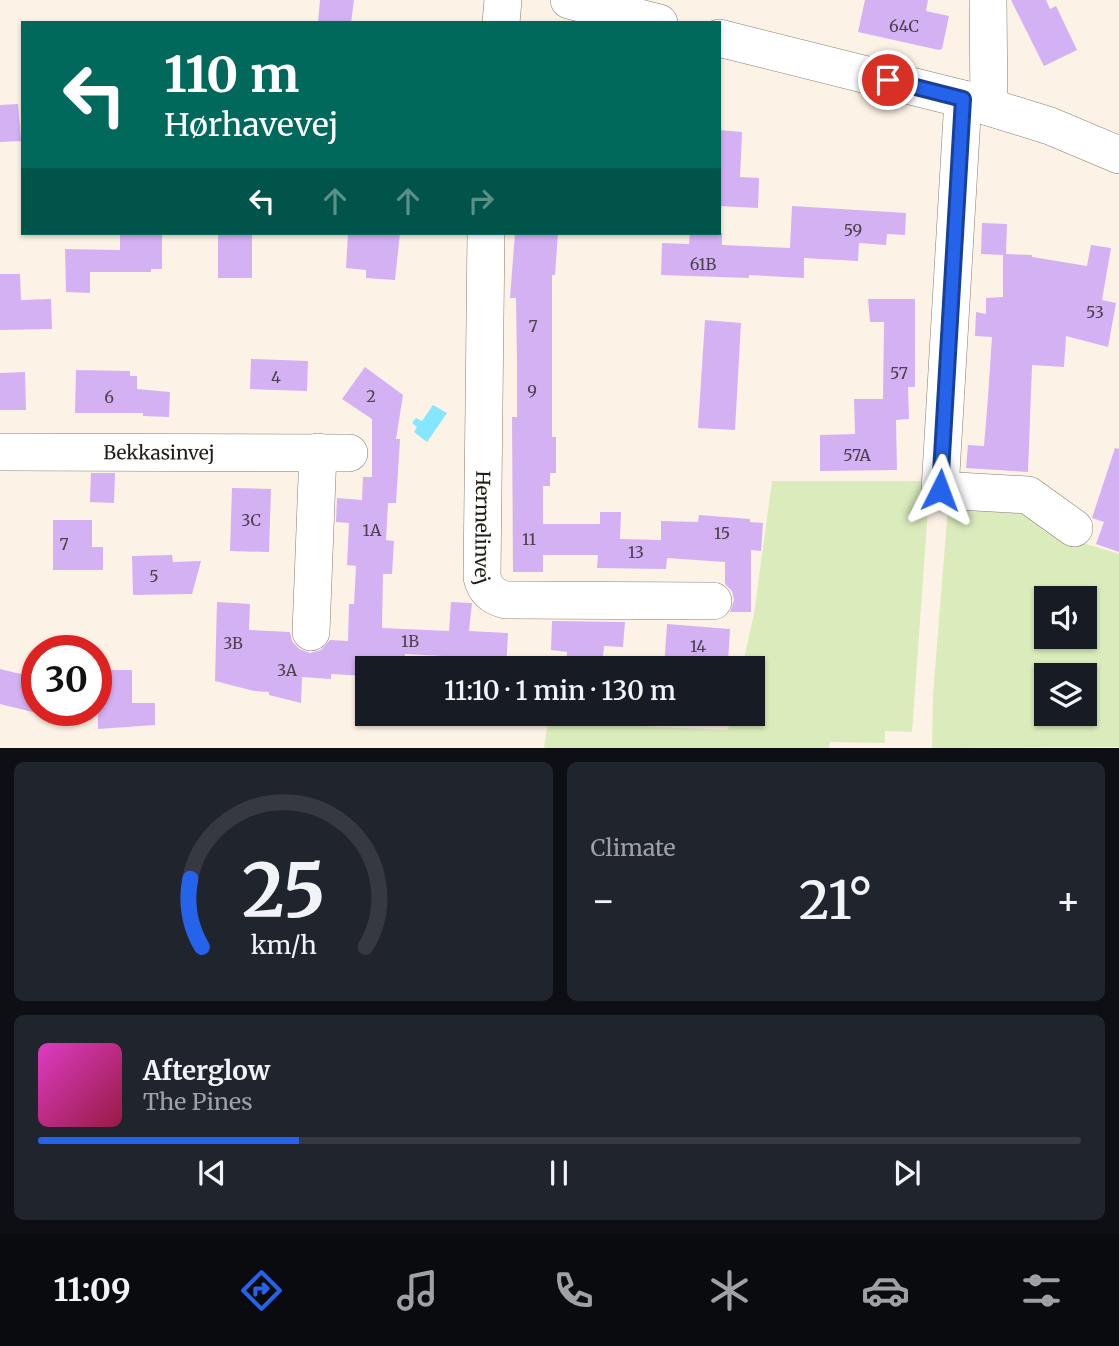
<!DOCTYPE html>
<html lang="en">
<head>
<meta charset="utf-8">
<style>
	body { margin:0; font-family:Merriweather,serif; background:#20242c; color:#f1f3f6; height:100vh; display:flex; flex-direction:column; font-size:26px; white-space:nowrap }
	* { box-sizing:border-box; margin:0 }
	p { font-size:23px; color:#9ea1a6 }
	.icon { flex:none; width:38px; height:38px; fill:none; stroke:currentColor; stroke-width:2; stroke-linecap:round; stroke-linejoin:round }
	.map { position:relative; height:748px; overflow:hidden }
	.drawer { display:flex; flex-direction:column; gap:14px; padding:14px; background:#0d0f14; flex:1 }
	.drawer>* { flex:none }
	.banner { position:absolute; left:21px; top:21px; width:700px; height:214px; border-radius:0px; box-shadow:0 2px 5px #0004; background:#00695c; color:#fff; overflow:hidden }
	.fabs { position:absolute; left:1034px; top:586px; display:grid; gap:14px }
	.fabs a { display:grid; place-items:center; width:63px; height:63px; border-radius:0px; background:#171b24; box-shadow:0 2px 5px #0004; font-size:35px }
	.speed { position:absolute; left:21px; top:635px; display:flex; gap:14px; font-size:35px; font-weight:700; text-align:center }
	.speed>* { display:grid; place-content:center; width:91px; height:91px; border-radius:50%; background:#171b24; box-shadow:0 2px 5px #0004; line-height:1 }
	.speed .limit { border:10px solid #d22; background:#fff; color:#111 }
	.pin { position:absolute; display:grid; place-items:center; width:60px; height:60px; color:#fff; margin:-30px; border:4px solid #fff; border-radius:50%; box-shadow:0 2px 7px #0007 }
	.me { position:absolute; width:77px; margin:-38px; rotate:3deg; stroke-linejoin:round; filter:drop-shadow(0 0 5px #0008) }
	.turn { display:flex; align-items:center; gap:24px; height:147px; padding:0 28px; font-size:32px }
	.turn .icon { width:91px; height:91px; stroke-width:2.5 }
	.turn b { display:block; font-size:49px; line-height:60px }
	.lanes { display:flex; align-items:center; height:66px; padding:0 28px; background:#0003; justify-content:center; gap:35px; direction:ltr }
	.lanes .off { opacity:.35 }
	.big { font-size:52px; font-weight:600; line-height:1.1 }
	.drawer .tile { flex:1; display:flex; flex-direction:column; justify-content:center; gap:10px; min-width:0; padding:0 24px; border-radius:10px; background:#20242c }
	.drawer .dial { align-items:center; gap:0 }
	.dial svg { height:182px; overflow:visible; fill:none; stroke:#363941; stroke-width:7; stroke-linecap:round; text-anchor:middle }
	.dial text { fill:#f1f3f6; stroke:none }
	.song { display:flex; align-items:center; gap:21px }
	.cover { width:84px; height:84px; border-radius:10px; background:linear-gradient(135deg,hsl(310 70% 55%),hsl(340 70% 35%)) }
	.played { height:7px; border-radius:4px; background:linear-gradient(90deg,#2563eb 25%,#363941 25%) }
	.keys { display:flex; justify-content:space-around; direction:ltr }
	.heat { display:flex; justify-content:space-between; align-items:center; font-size:38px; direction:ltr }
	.drawer .tiles { flex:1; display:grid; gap:14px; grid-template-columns:1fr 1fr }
	.tile:last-child { grid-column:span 2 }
	.trip { position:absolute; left:355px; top:656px; width:410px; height:70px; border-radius:0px; background:#171b24; box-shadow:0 2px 5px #0004; font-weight:600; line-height:70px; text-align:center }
	.tab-bar { display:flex; height:112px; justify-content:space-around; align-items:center; background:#090b0e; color:#9ea1a6 }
	.tab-bar .icon { width:49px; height:49px }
	.tab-bar .on { color:#2563eb }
	.tab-bar b { font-size:32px; color:#f1f3f6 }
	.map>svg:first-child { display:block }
	.green { fill:#daecbc; fill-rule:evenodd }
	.water { fill:#85e6ff }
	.building { fill:#d3b1f3 }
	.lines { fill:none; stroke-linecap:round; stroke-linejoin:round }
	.minor-casing { stroke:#877b6d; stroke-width:38 }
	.minor { stroke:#fff; stroke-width:37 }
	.route-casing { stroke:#184099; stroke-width:18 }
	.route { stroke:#2563eb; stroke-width:12 }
	.labels { text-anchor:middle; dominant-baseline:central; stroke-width:5; stroke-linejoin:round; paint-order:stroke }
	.number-label { font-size:16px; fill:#4c404c }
	.street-label { font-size:19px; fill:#1f1b15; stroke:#fff }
</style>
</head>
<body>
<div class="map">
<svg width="1119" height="748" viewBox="0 0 1119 748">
	<rect width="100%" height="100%" fill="#fdf2e6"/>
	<path class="green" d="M772,481H930L912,732L885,731V743L830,742L829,748H544L548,722L728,730L732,714H752V668H742L754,614Z
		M949,495L1024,504L1083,543L1119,554V747L932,748L933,695ZM1046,598H1085V637H1046ZM1046,676H1085V714H1046Z"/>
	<path class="water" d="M433,405L447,413L427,442L414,432L417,427L412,423L416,418L422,421Z"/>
	<path class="building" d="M320,0H354L351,23H318Z
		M865,0H928L926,11L949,16L942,49L939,50L858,32Z
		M1011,0H1046L1050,9L1056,6L1077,50L1044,66Z
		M18,104L21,141L0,142V105Z
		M719,130L742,132L740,177L759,178L758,208L719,206Z
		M792,206L906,213L905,235L887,234L886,245L859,243L858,261L804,258V278L749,275V278L661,275L662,243L689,244L690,233H722V245L790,248Z
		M982,223L1007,224L1006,254L1032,255V257L1087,266L1091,245L1111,248L1102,300L1116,303L1108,347L1066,336L1064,367L1032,365L1028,472L966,468L968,445L984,446L988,397L992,337L975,336L976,312L986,314V298L1003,297V255L981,254Z
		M120,233H162V269H151V272H90V293L66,292L65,249L120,250Z
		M218,233H252V278H218Z
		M348,233H400L395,280L366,278V270L346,268Z
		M515,233H558L555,275H552V437H556V473H550V486H543V524H600V512H621L620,539L661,540V521L698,522L699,515L750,519V522L763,523L761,551L751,550V612H730L734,600L732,591L725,584V562L667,558L666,569L597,568L598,555H543V572H513L512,417H517V361L516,298H510Z
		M0,274H20L21,300L51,299L52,329L0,330Z
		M868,299H915V387H908L909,419L896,420L897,470L820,471V435L855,434L854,399H883L884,322H870Z
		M705,320L741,323L735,430L698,428Z
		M251,359L308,361L307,391L250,389Z
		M365,367L403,395L396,439H400L396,503H388L386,540L394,541L392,574H383L382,628L449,631L451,602L472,603L469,631L508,633L506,668H462L463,657L405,654L404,668H368V676L331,674V679L302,677L301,703L269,695V692L254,691L215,681L217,602L250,604L249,630L290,632L292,641L299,649L310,653L321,650L330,640L348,641L349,604H354L356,566L347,565L349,523L336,522L337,498L362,500L363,477H372V419L342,399Z
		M76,370L130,371V376H137V389L170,392L169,417L143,416V413H75Z
		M25,372L26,410H0V373Z
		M1115,448L1119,449V552L1096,544L1104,522L1092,518Z
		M91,473H115L114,503L90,502Z
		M232,488L271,489L269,552L230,551Z
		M53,520H92V547H103V570H53Z
		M172,555L173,562L201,561L192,594L133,595L132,556Z
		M552,621L625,622L623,647L604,646L602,668H566L567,652L551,650Z
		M667,624L730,629L728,661L697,659L696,668H664Z
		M0,669L37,678V713L0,704Z
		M98,670H132V703H155V725L98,729Z"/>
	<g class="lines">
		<defs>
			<g id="minor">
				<path d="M569,0L659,23"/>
				<path d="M988,0L989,107"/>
				<path d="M501,23L503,0"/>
				<path d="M719,38L963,99L1050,126L1119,155"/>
				<path d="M963,99L940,490L1028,495L1074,528"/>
				<path id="s1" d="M486,233L482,577C485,590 493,597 506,600L713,601"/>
				<path id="s2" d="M0,452L349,453"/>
				<path d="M311,632L318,452"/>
			</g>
		</defs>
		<use href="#minor" class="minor-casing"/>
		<use href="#minor" class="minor"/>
	</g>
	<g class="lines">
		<defs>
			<path id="route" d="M888,80L963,99L940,490"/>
		</defs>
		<use href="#route" class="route-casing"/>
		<use href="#route" class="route"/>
	</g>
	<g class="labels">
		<g class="number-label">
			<text x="904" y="26">64C</text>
			<text x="853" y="230">59</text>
			<text x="703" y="264">61B</text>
			<text x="1095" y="312">53</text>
			<text x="533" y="326">7</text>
			<text x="899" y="373">57</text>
			<text x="276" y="377">4</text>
			<text x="532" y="391">9</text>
			<text x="371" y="396">2</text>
			<text x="109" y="397">6</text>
			<text x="857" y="455">57A</text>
			<text x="251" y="520">3C</text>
			<text x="372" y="530">1A</text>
			<text x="722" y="533">15</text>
			<text x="529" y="539">11</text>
			<text x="64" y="544">7</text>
			<text x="636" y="552">13</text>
			<text x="154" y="576">5</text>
			<text x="410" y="641">1B</text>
			<text x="233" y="643">3B</text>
			<text x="698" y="646">14</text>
			<text x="287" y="670">3A</text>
		</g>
		<g class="street-label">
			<text stroke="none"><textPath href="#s2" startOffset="159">Bekkasinvej</textPath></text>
			<text stroke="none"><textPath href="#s1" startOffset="294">Hermelinvej</textPath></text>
		</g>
	</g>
</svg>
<div class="fabs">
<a><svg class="icon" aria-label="sound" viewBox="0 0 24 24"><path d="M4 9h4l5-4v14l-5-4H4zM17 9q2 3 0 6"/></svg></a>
<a><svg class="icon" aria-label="layers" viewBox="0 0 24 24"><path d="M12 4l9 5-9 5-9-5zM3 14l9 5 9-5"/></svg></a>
</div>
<div class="speed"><div class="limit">30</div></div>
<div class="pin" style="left:888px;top:80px;background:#d93025"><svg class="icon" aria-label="arrive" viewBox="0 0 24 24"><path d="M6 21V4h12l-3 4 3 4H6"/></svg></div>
<svg class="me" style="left:940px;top:490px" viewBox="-20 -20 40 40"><path d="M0-17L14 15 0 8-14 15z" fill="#2563eb" stroke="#fff" stroke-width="4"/></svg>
<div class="trip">11:10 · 1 min · 130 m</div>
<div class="banner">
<div class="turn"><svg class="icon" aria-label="left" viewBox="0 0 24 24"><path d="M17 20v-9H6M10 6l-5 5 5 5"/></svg><div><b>110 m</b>Hørhavevej</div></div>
<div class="lanes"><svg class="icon" aria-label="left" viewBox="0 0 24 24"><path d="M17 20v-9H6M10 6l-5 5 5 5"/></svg><svg class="icon off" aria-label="ahead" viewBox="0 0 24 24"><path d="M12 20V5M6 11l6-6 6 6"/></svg><svg class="icon off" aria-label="ahead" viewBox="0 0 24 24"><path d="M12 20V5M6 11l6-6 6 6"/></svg><svg class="icon off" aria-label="right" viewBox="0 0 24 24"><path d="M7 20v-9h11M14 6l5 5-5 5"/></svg></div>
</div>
</div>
<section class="drawer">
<div class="tiles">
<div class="tile dial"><svg viewBox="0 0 100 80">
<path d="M14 69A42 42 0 1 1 86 69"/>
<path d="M14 69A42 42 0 0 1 9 39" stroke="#2563eb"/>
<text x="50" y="56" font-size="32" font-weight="700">25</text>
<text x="50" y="72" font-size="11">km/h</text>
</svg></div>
<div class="tile"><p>Climate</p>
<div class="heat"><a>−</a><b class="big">21°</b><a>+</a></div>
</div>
<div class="tile">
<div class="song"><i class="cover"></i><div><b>Afterglow</b><p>The Pines</p></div></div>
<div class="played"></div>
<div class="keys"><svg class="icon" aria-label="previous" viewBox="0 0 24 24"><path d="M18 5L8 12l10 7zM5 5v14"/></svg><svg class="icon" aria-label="pause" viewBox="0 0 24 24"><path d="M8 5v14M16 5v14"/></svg><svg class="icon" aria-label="next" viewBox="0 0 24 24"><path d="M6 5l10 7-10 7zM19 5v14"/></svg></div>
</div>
</div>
</section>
<nav class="tab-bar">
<b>11:09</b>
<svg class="icon on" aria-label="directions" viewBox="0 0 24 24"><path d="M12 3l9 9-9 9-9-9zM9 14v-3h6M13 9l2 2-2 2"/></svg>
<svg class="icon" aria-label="music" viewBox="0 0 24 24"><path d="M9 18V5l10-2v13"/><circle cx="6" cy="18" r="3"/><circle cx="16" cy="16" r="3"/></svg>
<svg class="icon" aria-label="phone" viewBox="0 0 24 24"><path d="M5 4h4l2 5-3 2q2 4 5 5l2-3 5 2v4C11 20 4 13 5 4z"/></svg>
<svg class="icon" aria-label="climate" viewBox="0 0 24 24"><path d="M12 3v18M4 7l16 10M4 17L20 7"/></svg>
<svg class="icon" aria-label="car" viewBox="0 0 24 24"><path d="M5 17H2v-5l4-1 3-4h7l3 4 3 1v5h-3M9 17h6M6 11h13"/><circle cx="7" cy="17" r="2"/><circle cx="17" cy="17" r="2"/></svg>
<svg class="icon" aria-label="filters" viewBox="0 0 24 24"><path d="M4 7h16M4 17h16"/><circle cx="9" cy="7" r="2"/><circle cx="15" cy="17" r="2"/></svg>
</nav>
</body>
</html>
